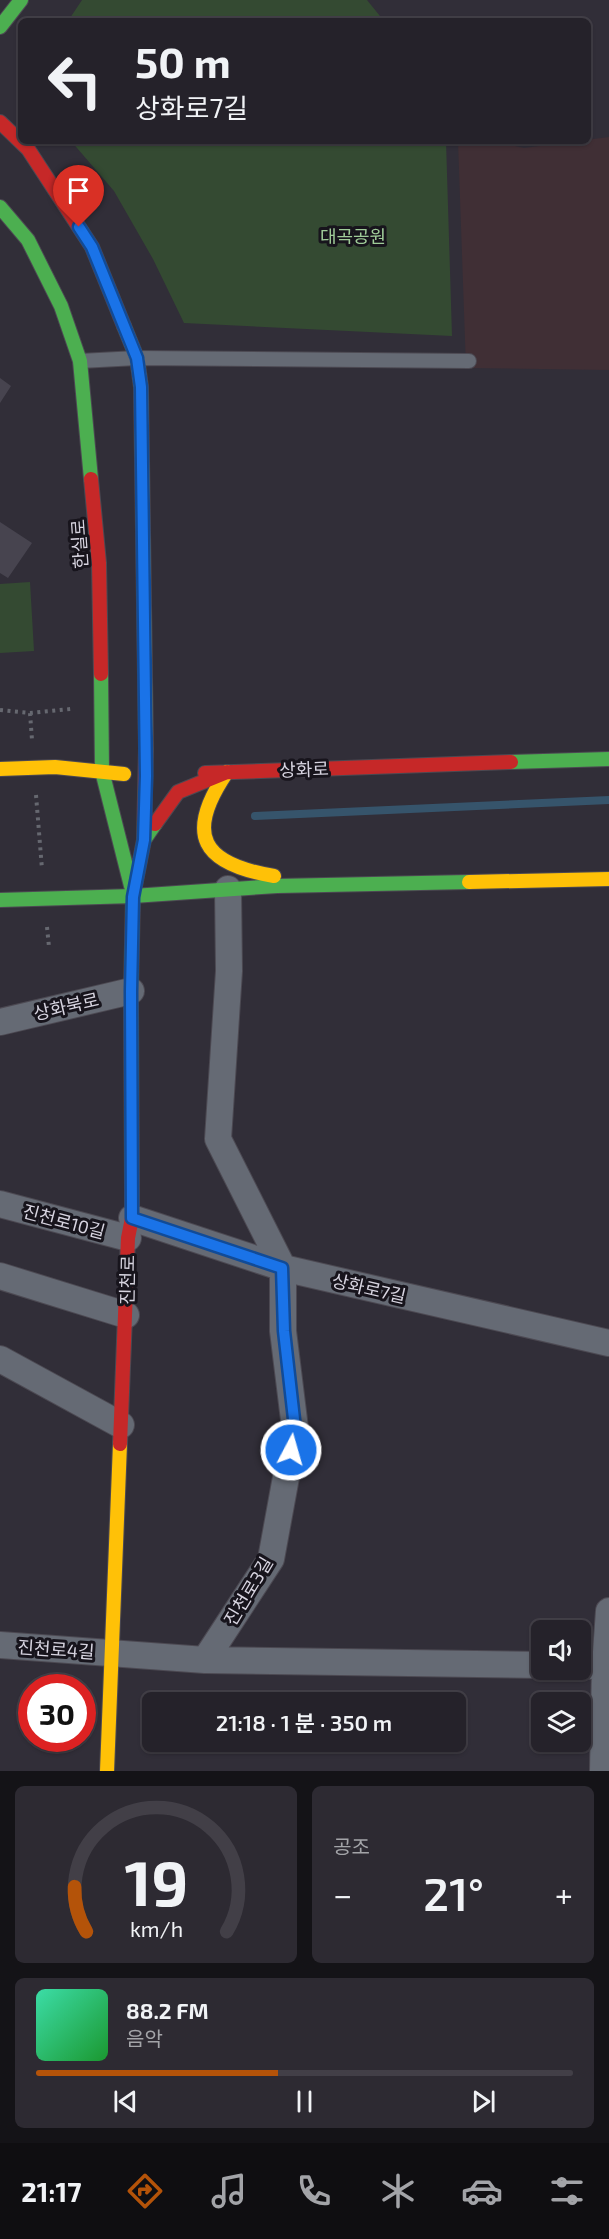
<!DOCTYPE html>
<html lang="ko">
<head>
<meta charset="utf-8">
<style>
	body { margin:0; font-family:"Exo 2","Noto Sans KR",sans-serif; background:#2d2a32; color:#f1f3f6; height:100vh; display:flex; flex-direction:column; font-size:22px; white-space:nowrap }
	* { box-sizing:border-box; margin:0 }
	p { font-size:20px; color:#a3a4a8 }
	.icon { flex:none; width:33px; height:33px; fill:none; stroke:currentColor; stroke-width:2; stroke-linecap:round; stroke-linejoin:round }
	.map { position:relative; height:1771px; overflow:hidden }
	.panel { display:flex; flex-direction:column; gap:15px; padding:15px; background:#141317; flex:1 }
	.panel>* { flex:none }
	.top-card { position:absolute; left:18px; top:18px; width:573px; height:126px; border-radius:9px; box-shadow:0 2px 4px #0004,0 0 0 2px #423f47; background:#25222a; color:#f1f3f6; overflow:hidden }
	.controls { position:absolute; left:531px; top:1620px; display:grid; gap:12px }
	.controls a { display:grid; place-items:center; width:60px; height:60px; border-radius:9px; background:#25222a; box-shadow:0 2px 4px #0004,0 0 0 2px #423f47; font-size:30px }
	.speed { position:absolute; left:18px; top:1674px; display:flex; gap:12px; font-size:30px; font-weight:700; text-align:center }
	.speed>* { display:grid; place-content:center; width:78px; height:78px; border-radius:50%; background:#25222a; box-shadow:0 2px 4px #0004,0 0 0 2px #423f47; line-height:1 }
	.speed .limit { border:9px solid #d22; background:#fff; color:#111 }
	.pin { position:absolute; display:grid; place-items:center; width:51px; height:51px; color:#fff; margin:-62px -26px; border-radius:50% 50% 50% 0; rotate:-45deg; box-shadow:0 0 6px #0007 }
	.pin .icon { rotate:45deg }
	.me { position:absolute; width:66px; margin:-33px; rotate:6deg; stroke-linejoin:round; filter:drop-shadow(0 0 4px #0008) }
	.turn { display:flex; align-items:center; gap:21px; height:126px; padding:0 18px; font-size:27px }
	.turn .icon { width:78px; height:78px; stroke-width:2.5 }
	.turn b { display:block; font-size:42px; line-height:51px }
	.big { font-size:45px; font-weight:600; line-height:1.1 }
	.panel .widget { flex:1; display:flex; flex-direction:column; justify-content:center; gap:9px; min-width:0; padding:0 21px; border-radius:9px; background:#2d2a32 }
	.panel .dial { align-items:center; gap:0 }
	.dial svg { height:156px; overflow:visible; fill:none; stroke:#423f47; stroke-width:7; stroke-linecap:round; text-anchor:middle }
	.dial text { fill:#f1f3f6; stroke:none }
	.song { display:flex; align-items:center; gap:18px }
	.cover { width:72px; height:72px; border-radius:9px; background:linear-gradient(135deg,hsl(160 70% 55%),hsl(130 70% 35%)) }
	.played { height:6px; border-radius:3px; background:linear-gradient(90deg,#b45309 45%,#423f47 45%) }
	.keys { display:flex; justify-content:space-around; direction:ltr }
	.heat { display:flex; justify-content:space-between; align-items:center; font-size:33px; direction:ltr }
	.panel .tiles { flex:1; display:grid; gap:15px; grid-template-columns:1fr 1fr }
	.widget:last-child { grid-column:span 2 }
	.trip { position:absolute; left:142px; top:1692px; width:324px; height:60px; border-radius:9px; background:#25222a; box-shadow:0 2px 4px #0004,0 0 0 2px #423f47; font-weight:600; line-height:60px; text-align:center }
	.tab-bar { display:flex; height:96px; justify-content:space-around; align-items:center; background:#0f0e11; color:#a3a4a8 }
	.tab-bar .icon { width:42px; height:42px }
	.tab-bar .selected { color:#b45309 }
	.tab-bar b { font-size:27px; color:#f1f3f6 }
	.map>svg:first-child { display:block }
	.industrial { fill:#402f35 }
	.green { fill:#344a32 }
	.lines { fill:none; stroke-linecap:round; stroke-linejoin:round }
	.stream { stroke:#36546b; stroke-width:8 }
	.building { fill:#47444f }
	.lane-casing { stroke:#4c4952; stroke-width:16 }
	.street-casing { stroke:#4c4952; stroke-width:28 }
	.fast-casing { stroke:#4c4952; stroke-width:16 }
	.slow-casing { stroke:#4c4952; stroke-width:16 }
	.jam-casing { stroke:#4c4952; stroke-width:16 }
	.path { stroke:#666870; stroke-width:4; stroke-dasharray:3 4.5; stroke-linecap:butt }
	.lane { stroke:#656a74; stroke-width:14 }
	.street { stroke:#656a74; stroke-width:26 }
	.fast { stroke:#4caf50; stroke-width:14 }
	.slow { stroke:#ffc107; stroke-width:14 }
	.jam { stroke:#c62828; stroke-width:14 }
	.route-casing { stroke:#114b97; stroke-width:15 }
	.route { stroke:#1a73e8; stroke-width:10 }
	.labels { text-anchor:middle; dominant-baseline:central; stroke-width:6; stroke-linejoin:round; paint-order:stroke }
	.park-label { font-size:18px; fill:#9fcc98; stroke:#17141c }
	.street-label { font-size:18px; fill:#d7d4e0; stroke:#17141c }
</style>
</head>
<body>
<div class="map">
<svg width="609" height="1771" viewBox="0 0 609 1771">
	<rect width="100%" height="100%" fill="#312e38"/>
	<path class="industrial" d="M609,137V370L466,368L458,141H493L524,148Z"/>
	<path class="green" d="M82,0H367L384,21H68Z
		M71,141H446L452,336L184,323L153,259L114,191Z
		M30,582L34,651L0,653V584Z"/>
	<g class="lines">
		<path class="stream" d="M255,816L609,800"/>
	</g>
	<path class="building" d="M0,378L11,386L0,403Z
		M0,522L32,543L8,578L0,573Z"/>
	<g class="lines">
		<defs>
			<path id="lane" d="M80,361L137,358L469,361"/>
			<path id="street" d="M0,1022L131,991
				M0,1204L128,1238
				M132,1218L283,1268L609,1343
				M0,1276L126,1315
				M0,1359L121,1425
				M0,1645L205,1660L542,1665
				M205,1660L271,1559L295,1428L283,1331V1268L218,1139L229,971L228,889
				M580,1665L609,1667
				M603,1771L605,1666L609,1611"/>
			<path id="fast" d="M0,27L21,0
				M0,207L28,240L61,306L80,361L91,479
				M101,674L102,771L131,886
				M511,762L609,759
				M0,900L133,896L277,886L469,882
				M132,1190L131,991L133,896L144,840L155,824"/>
			<path id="slow" d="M124,326L137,358L141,387L146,749
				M0,769L55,767L124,774
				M227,772C184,835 202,864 274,876
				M469,882L609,879
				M107,1771L120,1444"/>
			<path id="jam" d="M0,122L28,149L92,247L124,326
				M91,479L99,563L101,674
				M205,773L511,762
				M155,824L178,792L227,772
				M144,840L146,749
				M120,1444L128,1238L132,1218V1190"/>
		</defs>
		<use href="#lane" class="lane-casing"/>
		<use href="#street" class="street-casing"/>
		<use href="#fast" class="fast-casing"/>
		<use href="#slow" class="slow-casing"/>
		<use href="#jam" class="jam-casing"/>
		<path class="path" d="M0,710L30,713L71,709
			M30,713L32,740
			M36,795L42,869
			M47,927L49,947"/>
		<use href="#lane" class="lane"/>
		<use href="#street" class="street"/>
		<use href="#fast" class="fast"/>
		<use href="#slow" class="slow"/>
		<use href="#jam" class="jam"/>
	</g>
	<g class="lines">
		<defs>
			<path id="route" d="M79,227L92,247L137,358L141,387L146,776L144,840L133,897L131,991L132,1218L282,1268L284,1331L295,1428L291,1450"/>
		</defs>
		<use href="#route" class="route-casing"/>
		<use href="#route" class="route"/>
	</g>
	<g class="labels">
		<g class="park-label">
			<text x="353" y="236">대곡공원</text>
		</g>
		<g class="street-label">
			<text transform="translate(79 544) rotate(-94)">한실로</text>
			<text transform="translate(304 769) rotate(-2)">상화로</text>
			<text transform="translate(66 1006) rotate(-13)">상화북로</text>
			<text transform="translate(64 1221) rotate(15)">진천로10길</text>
			<text transform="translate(127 1280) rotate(-89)">진천로</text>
			<text transform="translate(369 1288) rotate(13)">상화로7길</text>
			<text transform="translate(248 1591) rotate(-59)">진천로3길</text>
			<text transform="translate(56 1649) rotate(4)">진천로4길</text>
		</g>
	</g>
</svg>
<div class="controls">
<a><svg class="icon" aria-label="sound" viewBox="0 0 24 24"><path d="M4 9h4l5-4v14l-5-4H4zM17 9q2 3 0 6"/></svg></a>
<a><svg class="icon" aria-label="layers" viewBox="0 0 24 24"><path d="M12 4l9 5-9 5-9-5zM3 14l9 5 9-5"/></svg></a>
</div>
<div class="speed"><div class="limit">30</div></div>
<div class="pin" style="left:79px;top:227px;background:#d93025"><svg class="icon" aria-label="arrive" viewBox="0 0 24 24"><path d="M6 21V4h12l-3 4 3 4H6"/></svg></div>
<svg class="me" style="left:291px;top:1450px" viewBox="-20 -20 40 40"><circle r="17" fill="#1a73e8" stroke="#fff" stroke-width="3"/><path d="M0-11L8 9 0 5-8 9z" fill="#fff"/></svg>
<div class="trip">21:18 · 1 분 · 350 m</div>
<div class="top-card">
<div class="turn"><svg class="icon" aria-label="left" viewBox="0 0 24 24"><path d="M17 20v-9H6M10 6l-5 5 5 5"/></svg><div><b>50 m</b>상화로7길</div></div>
</div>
</div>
<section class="panel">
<div class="tiles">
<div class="widget dial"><svg viewBox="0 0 100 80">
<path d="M14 69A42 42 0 1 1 86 69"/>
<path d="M14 69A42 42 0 0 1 8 46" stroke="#b45309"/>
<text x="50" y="56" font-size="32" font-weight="700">19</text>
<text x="50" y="72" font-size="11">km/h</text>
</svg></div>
<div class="widget"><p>공조</p>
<div class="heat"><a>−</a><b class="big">21°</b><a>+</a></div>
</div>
<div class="widget">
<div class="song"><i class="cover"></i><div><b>88.2 FM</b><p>음악</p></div></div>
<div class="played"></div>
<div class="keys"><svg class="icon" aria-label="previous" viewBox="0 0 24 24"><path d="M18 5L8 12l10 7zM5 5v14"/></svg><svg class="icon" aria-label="pause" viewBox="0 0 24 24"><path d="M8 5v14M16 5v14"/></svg><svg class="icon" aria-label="next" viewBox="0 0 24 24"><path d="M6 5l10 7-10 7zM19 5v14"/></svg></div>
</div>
</div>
</section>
<nav class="tab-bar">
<b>21:17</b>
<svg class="icon selected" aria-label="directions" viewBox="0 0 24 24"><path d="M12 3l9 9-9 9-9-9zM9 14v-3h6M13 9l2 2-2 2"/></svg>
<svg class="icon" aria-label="music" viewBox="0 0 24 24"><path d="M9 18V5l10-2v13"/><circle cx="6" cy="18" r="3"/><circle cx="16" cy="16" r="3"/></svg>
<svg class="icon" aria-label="phone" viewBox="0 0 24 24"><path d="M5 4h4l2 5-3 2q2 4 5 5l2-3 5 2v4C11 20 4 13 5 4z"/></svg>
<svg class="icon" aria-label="climate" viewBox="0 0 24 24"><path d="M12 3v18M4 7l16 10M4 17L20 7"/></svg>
<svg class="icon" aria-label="car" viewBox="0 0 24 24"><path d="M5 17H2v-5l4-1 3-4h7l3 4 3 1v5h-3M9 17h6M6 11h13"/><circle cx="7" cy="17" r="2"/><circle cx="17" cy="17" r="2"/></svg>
<svg class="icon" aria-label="filters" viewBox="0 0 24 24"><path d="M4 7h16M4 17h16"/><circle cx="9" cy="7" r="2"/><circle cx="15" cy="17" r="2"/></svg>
</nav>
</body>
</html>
